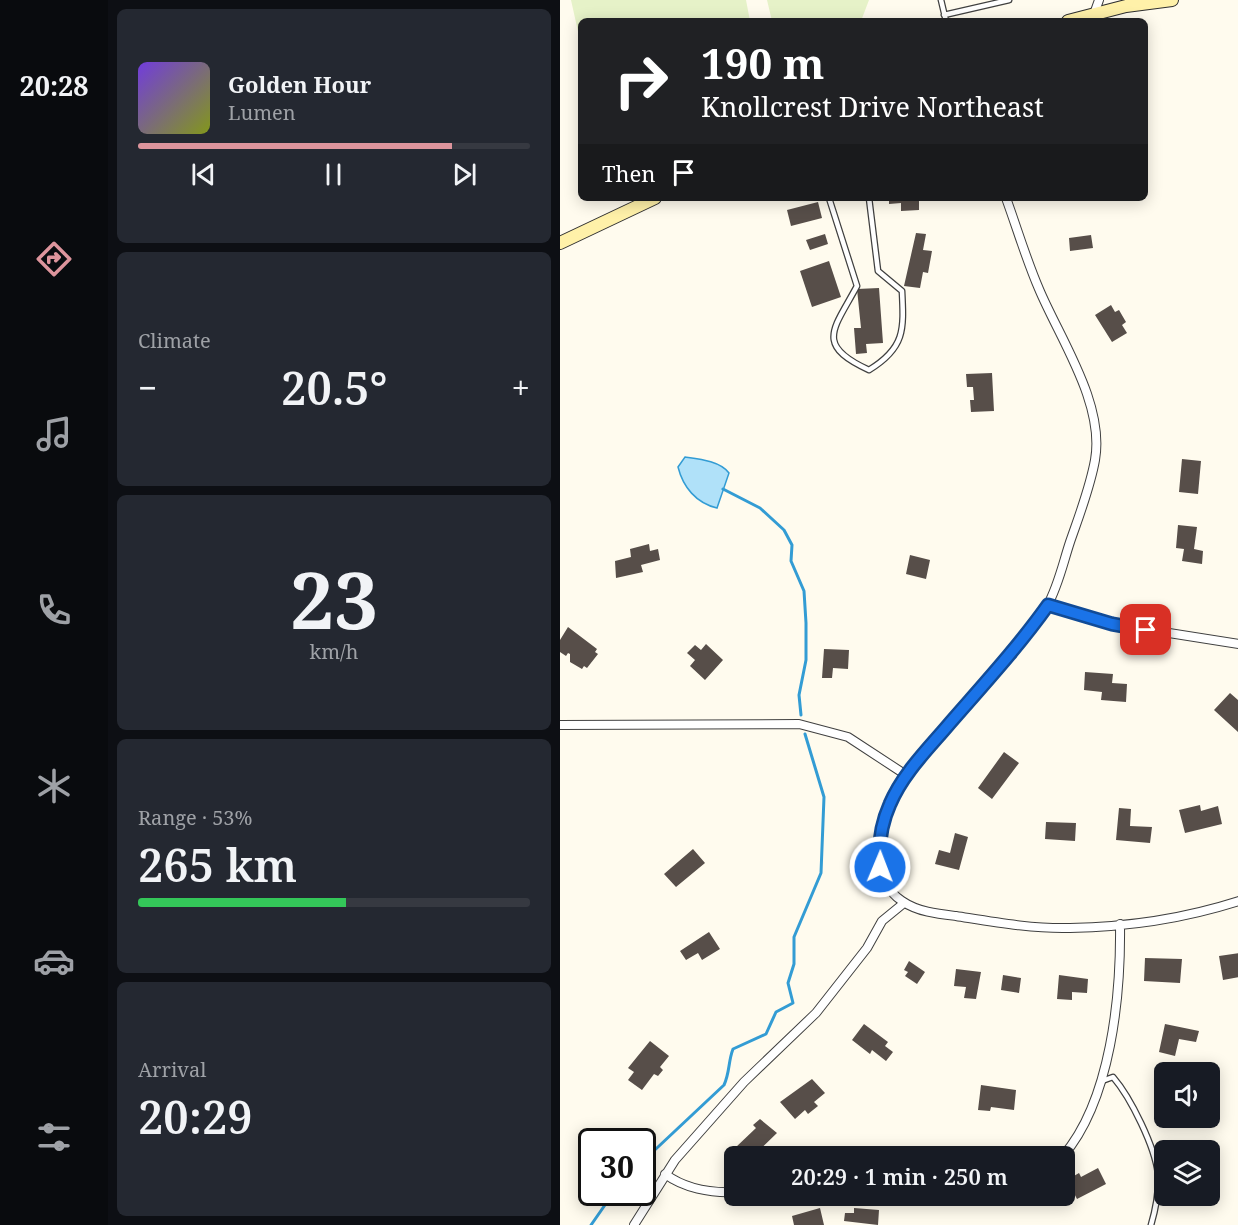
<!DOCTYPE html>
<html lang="en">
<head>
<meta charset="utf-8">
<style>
	body { margin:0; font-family:"Noto Serif",serif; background:#242831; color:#f1f3f6; height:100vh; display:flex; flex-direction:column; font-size:22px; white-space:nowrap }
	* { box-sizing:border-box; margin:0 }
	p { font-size:20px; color:#9ea1a6 }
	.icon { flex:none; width:33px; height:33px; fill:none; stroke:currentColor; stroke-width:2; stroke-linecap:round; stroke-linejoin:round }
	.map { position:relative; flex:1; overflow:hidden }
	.details { display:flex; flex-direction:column; gap:9px; padding:9px; background:#0d0f14; width:452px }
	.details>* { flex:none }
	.hud { position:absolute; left:18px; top:18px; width:570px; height:183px; border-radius:9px; box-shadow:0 3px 15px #0003; background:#202124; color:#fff; overflow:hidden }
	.buttons { position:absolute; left:594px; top:1062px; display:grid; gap:12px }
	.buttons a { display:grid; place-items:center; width:66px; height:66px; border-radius:9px; background:#171b24; box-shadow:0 3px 15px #0003; font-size:30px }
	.speed { position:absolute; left:18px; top:1128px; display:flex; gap:12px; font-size:30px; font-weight:700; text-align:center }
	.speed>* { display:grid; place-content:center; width:78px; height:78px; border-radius:50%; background:#171b24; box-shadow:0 3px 15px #0003; line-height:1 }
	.speed .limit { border:3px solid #111; border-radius:9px; background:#fff; color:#111 }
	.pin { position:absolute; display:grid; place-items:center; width:51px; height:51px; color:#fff; margin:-26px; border-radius:12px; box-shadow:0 3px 9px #0006 }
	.me { position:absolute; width:66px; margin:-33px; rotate:1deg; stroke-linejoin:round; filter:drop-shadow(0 0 4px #0008) }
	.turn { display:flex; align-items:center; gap:21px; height:126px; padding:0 24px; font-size:27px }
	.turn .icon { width:78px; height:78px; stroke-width:2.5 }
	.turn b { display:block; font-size:42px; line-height:51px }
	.then { display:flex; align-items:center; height:57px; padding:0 24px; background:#0003; gap:12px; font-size:22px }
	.big { font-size:45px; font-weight:600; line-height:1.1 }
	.details .card { flex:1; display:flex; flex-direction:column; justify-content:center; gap:9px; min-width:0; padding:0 21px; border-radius:9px; background:#242831 }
	.details .dial { align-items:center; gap:0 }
	.dial b { font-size:78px; line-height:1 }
	.song { display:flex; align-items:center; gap:18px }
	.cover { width:72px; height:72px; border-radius:9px; background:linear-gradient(135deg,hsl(260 70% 55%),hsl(70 70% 35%)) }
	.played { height:6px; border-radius:3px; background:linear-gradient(90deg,#dd949c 80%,#363941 80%) }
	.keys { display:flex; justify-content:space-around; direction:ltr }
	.heat { display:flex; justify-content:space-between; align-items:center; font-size:33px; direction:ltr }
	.charge { height:9px; border-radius:4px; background:linear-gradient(90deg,#34c759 53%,#363941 0) }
	.trip { position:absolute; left:164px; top:1146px; width:351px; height:60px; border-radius:9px; background:#171b24; box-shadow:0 3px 15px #0003; font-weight:600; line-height:60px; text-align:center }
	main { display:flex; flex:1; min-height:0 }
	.tabs { display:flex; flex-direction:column; width:108px; justify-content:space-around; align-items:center; background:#090b0e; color:#9ea1a6 }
	.tabs .icon { width:42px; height:42px }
	.tabs .current { color:#dd949c }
	.tabs b { font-size:27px; color:#f1f3f6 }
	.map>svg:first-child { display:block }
	.pitch { fill:#e6f2c8 }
	.water { fill:#b0e1f9; stroke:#339cd4; stroke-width:1.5 }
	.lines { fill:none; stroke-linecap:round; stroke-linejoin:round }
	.stream { stroke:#339cd4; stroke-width:3 }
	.building { fill:#574e49 }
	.lane-casing { stroke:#404040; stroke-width:7 }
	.street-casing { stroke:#404040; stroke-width:10 }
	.secondary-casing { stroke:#2f2f2f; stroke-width:14 }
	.lane { stroke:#fff; stroke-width:4.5 }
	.street { stroke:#fff; stroke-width:8 }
	.secondary { stroke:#fff1a9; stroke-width:12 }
	.route-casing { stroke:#114b97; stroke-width:15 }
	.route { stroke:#1a73e8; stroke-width:10 }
</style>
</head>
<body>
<main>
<nav class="tabs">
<b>20:28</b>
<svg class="icon current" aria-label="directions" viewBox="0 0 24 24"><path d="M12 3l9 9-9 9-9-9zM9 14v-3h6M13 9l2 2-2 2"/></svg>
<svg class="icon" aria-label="music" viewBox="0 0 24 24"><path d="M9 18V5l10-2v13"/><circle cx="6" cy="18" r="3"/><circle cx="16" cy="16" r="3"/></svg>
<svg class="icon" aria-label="phone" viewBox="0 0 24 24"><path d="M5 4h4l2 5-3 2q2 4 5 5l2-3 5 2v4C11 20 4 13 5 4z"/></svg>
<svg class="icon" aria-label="climate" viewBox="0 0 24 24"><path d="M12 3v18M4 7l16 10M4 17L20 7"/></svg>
<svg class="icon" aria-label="car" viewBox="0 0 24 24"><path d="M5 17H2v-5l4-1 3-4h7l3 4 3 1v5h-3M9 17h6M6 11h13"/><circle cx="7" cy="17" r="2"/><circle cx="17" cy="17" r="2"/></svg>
<svg class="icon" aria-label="filters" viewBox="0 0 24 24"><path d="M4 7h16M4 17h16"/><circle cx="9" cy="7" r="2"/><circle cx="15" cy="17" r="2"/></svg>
</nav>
<section class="details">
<div class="card">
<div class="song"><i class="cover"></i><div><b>Golden Hour</b><p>Lumen</p></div></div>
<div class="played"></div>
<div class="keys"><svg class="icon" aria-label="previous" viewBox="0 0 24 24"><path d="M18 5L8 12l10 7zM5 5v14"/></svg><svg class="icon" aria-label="pause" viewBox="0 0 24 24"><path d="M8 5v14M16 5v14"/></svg><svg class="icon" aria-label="next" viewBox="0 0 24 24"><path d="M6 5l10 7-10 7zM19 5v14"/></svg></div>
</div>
<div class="card"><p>Climate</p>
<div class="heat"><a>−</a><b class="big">20.5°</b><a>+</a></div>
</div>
<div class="card dial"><b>23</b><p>km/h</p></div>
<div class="card"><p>Range · 53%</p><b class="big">265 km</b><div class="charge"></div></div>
<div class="card"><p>Arrival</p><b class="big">20:29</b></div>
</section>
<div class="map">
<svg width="679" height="1225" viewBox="0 0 679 1225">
	<rect width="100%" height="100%" fill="#fffbee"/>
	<path class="pitch" d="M11,0H186L190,21H21V45Z
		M207,0H309L301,21H212Z"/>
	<path class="water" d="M125,457C139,459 160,461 169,473L157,508C136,503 123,487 118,467Z"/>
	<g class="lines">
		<path class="stream" d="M163,489L200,508L224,530L232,545L231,561L244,591L246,623V660L239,695L241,715
			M82,1162L164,1085C170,1072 168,1062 173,1049L206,1034L216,1012L233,1003L228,983L234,964V937L261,873L264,797L245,734
			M31,1225L54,1192"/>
	</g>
	<path class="building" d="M329,198H359V210L341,211V203L329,204Z
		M258,202L262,218L231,226L227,210Z
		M356,233L366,234L363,250L372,251L368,273L363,272L360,288L344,286Z
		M265,234L268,244L250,250L246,240Z
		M531,235L533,248L510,251L509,238Z
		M269,261L281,297L252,307L240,271Z
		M319,288L323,343L306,344L307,353L296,354L294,328H301L297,289Z
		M551,305L555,312L559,310L566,322L562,325L567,333L552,342L535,315Z
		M432,373L434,411L411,412L410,400H414L413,387H407L406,374Z
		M622,459L641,461L638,494L619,492Z
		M618,525L637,527L634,549L643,551L642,564L622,561L624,549L616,548Z
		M89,544L90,551L98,549L100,560L81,565L83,572L56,578L55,561L71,557L70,549Z
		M350,555L370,560L366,579L346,574Z
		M8,627L37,649L35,652L38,654L27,668L24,666L22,669L10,662V654L8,653L6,656L0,652V640Z
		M146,644L163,660L145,680L130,666L135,660L127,653L135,645L141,650Z
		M264,649L289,650L288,669L273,668L272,678H262Z
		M525,672L553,674L552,683L567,684L566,702L541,700L542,692L524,690Z
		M670,693L679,701V733L654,710Z
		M444,752L459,763L432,799L418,788Z
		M640,805L641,811L658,806L662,824L625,833L619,810Z
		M559,808L571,809L570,826L592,827L590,843L556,840Z
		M486,822L516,823L515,841L485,839Z
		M395,833L408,837L399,870L375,864L379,850L390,853Z
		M133,849L145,863L116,887L104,874Z
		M149,932L160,949L142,960L138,953L126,960L120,951Z
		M679,953V977L663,980L659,956Z
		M585,958L622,959L620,983L584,981Z
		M349,961L365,972L357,984L345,976L348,972L344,970Z
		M396,969L421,972L416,999L404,998L406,987L394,986Z
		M443,975L461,978L459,993L441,990Z
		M499,975L528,979L527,993L512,992V1000L497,999Z
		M304,1024L328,1042L325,1046L333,1052L326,1061L312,1050L310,1054L292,1040Z
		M605,1024L639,1031L636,1042L619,1039L615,1056L599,1052Z
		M90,1041L109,1056L100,1067L103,1070L98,1076L94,1074L82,1090L68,1080L74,1072L68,1068Z
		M252,1079L265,1093L254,1102L258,1106L248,1114L245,1110L235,1119L220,1102Z
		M421,1085L456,1090L454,1110L431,1107L430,1111L418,1110Z
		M200,1119L217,1133L193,1156H183L175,1148L196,1128L193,1125Z
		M538,1168L546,1184L517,1199L507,1180L519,1173L521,1177Z
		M260,1208L264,1225H234L232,1216Z
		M294,1208L319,1210L318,1225L284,1221L285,1213H294Z"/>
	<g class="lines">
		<defs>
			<path id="lane" d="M381,0L386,21
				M384,15L449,0
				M269,198L297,286C274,329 254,345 309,370C345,348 344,330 342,291L318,271L309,198
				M542,1081L553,1077C571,1098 595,1147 598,1174C599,1192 596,1208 591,1225"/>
			<path id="street" d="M534,14L539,0
				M446,198C457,228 466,259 479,289C500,339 545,404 535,460C530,488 519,516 510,542C503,563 498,587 487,606C446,673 379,721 338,787C319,819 305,876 342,901C358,912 378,914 396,916C434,922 472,929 510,928C565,927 626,918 679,901
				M487,605L552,624L679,644
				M0,725L239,724L288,737L346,775
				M503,1156C551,1100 561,996 560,924
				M105,1174C124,1188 150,1193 174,1192
				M74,1225L115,1160L184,1082L256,1013L307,948L322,921L344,903"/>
			<path id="secondary" d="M508,21L566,6L612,0
				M0,243L95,198"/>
		</defs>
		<use href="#lane" class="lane-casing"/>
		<use href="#street" class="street-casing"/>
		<use href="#secondary" class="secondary-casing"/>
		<use href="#lane" class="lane"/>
		<use href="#street" class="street"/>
		<use href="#secondary" class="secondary"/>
	</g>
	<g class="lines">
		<defs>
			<path id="route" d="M320,867C318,845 321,824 330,804C343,773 369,748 390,723C424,684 458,647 488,605L552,624L586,630"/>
		</defs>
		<use href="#route" class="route-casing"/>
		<use href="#route" class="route"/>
	</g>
</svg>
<div class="buttons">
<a><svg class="icon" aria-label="sound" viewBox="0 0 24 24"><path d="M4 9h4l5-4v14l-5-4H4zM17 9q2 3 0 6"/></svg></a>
<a><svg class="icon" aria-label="layers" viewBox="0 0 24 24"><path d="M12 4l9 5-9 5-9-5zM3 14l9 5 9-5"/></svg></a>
</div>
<div class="speed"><div class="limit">30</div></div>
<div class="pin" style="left:586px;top:630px;background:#d93025"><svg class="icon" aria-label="arrive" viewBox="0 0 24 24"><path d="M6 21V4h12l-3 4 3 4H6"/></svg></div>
<svg class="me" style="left:320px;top:867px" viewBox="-20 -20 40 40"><circle r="17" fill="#1a73e8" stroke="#fff" stroke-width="3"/><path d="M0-11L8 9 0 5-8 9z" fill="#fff"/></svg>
<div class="trip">20:29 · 1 min · 250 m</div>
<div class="hud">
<div class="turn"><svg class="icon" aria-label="right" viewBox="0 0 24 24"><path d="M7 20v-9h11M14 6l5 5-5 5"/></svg><div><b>190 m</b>Knollcrest Drive Northeast</div></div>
<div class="then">Then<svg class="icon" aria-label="arrive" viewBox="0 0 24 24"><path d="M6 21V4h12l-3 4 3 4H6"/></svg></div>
</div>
</div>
</main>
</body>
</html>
